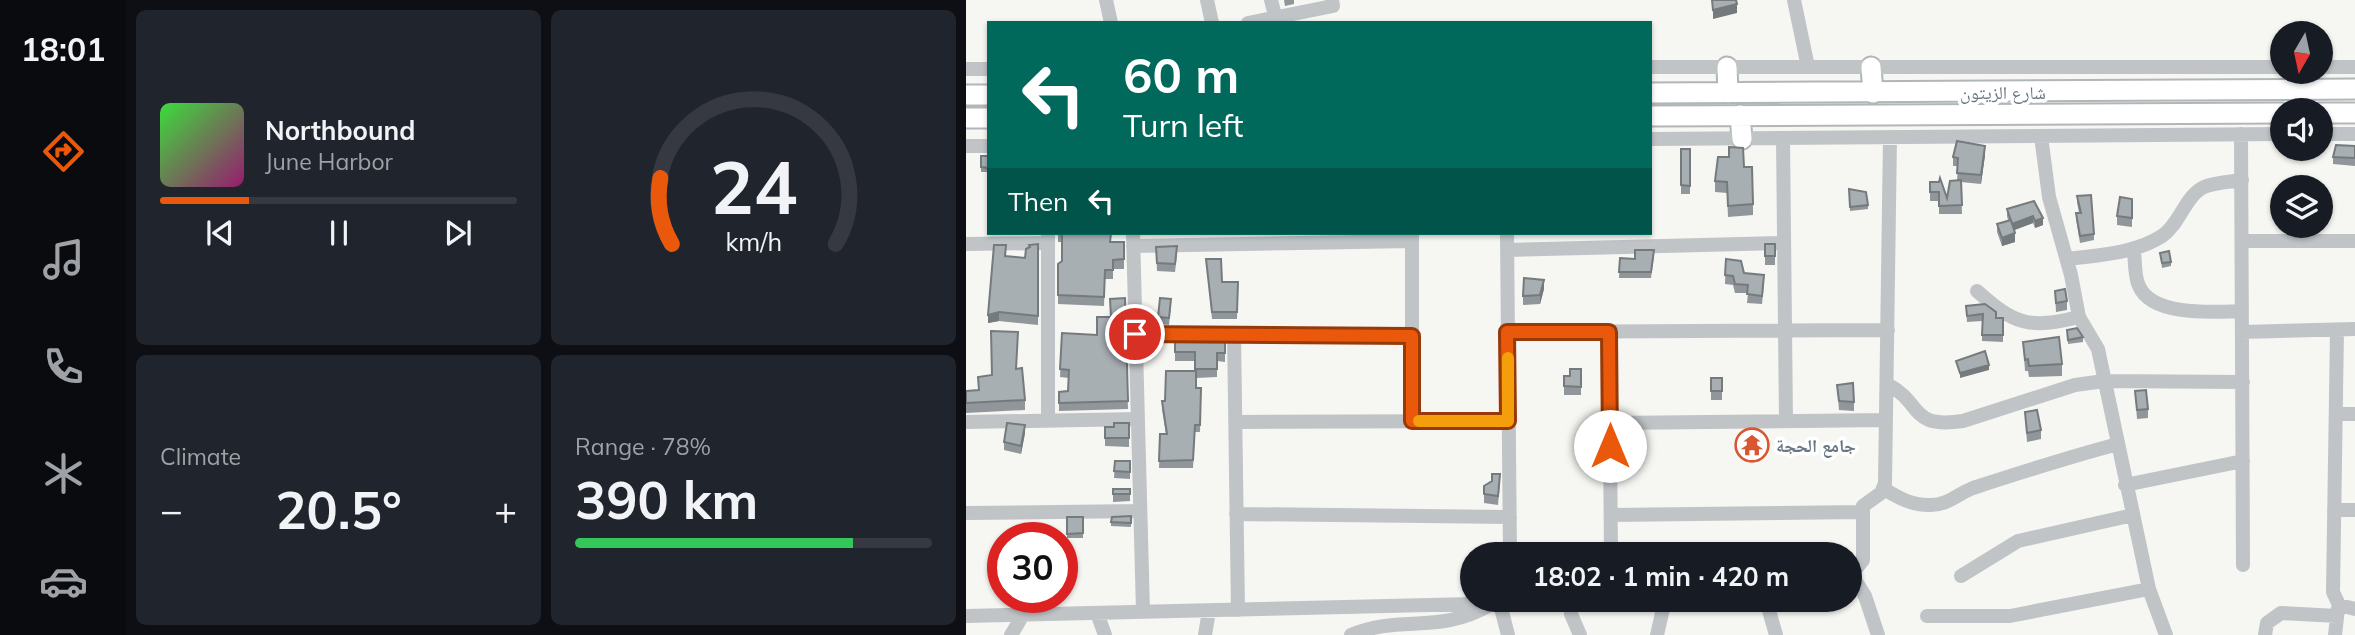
<!DOCTYPE html>
<html lang="en">
<head>
<meta charset="utf-8">
<style>
	body { margin:0; font-family:Mulish,"Noto Naskh Arabic",sans-serif; background:#20242c; color:#f1f3f6; height:100vh; display:flex; flex-direction:column; font-size:26px; white-space:nowrap }
	* { box-sizing:border-box; margin:0 }
	p { font-size:23px; color:#9ea1a6 }
	.icon { flex:none; width:38px; height:38px; fill:none; stroke:currentColor; stroke-width:2; stroke-linecap:round; stroke-linejoin:round }
	.map { position:relative; flex:1; overflow:hidden }
	.details { display:flex; flex-direction:column; gap:10px; padding:10px; background:#0d0f14; width:840px }
	.details>* { flex:none }
	.guide { position:absolute; left:21px; top:21px; width:665px; height:214px; border-radius:0px; box-shadow:0 2px 5px #0004; background:#00695c; color:#fff; overflow:hidden }
	.needle { width:46px; rotate:189deg }
	.buttons { position:absolute; left:1304px; top:21px; display:grid; gap:14px }
	.buttons a { display:grid; place-items:center; width:63px; height:63px; border-radius:50%; background:#171b24; box-shadow:0 2px 5px #0004; font-size:35px }
	.speed { position:absolute; left:21px; top:522px; display:flex; gap:14px; font-size:35px; font-weight:700; text-align:center }
	.speed>* { display:grid; place-content:center; width:91px; height:91px; border-radius:50%; background:#171b24; box-shadow:0 2px 5px #0004; line-height:1 }
	.speed .limit { border:10px solid #d22; background:#fff; color:#111 }
	.pin { position:absolute; display:grid; place-items:center; width:60px; height:60px; color:#fff; margin:-30px; border:4px solid #fff; border-radius:50%; box-shadow:0 2px 7px #0007 }
	.me { position:absolute; width:77px; margin:-38px; rotate:0deg; stroke-linejoin:round; filter:drop-shadow(0 0 5px #0008) }
	.turn { display:flex; align-items:center; gap:24px; height:147px; padding:0 21px; font-size:32px }
	.turn .icon { width:91px; height:91px; stroke-width:2.5 }
	.turn b { display:block; font-size:49px; line-height:60px }
	.then { display:flex; align-items:center; height:66px; padding:0 21px; background:#0003; gap:14px; font-size:26px }
	.big { font-size:52px; font-weight:700; line-height:1.1 }
	.details .card { flex:1; display:flex; flex-direction:column; justify-content:center; gap:10px; min-width:0; padding:0 24px; border-radius:10px; background:#20242c }
	.details .dial { align-items:center; gap:0 }
	.dial svg { height:182px; overflow:visible; fill:none; stroke:#363941; stroke-width:7; stroke-linecap:round; text-anchor:middle }
	.dial text { fill:#f1f3f6; stroke:none }
	.song { display:flex; align-items:center; gap:21px }
	.cover { width:84px; height:84px; border-radius:10px; background:linear-gradient(135deg,hsl(120 70% 55%),hsl(320 70% 35%)) }
	.played { height:7px; border-radius:4px; background:linear-gradient(90deg,#ea580c 25%,#363941 25%) }
	.keys { display:flex; justify-content:space-around; direction:ltr }
	.heat { display:flex; justify-content:space-between; align-items:center; font-size:38px; direction:ltr }
	.charge { height:10px; border-radius:5px; background:linear-gradient(90deg,#34c759 78%,#363941 0) }
	.details .tiles { flex:1; display:grid; gap:10px; grid-template-columns:repeat(2,1fr) }
	.trip { position:absolute; left:494px; top:542px; width:402px; height:70px; border-radius:35px; background:#171b24; box-shadow:0 2px 5px #0004; font-weight:700; line-height:70px; text-align:center }
	main { display:flex; flex:1; min-height:0 }
	.tabs { display:flex; flex-direction:column; width:126px; justify-content:space-around; align-items:center; background:#090b0e; color:#9ea1a6 }
	.tabs .icon { width:49px; height:49px }
	.tabs .active { color:#ea580c }
	.tabs b { font-size:32px; color:#f1f3f6 }
	.map>svg:first-child { display:block }
	.lines { fill:none; stroke-linecap:round; stroke-linejoin:round }
	.major-casing { stroke:#b1b6b9; stroke-width:23 }
	.minor { stroke:#c0c4c7; stroke-width:14 }
	.major { stroke:#fff; stroke-width:19 }
	.wall { fill:#90969a }
	.shaded-wall { fill:#757a7d }
	.building { fill:#a7afb3; stroke:#757a7d; stroke-width:2 }
	.route-casing { stroke:#983908; stroke-width:18 }
	.route { stroke:#ea580c; stroke-width:12 }
	.slow { stroke:#f59e0b; stroke-width:12 }
	.labels { text-anchor:middle; dominant-baseline:central; stroke-width:7; stroke-linejoin:round; paint-order:stroke }
	.street-label { font-size:18px; fill:#677682; stroke:#fff }
	.poi-label { font-size:18px; font-weight:bold; fill:#677682; stroke:#fff; text-anchor:start }
</style>
</head>
<body>
<main>
<nav class="tabs">
<b>18:01</b>
<svg class="icon active" aria-label="directions" viewBox="0 0 24 24"><path d="M12 3l9 9-9 9-9-9zM9 14v-3h6M13 9l2 2-2 2"/></svg>
<svg class="icon" aria-label="music" viewBox="0 0 24 24"><path d="M9 18V5l10-2v13"/><circle cx="6" cy="18" r="3"/><circle cx="16" cy="16" r="3"/></svg>
<svg class="icon" aria-label="phone" viewBox="0 0 24 24"><path d="M5 4h4l2 5-3 2q2 4 5 5l2-3 5 2v4C11 20 4 13 5 4z"/></svg>
<svg class="icon" aria-label="climate" viewBox="0 0 24 24"><path d="M12 3v18M4 7l16 10M4 17L20 7"/></svg>
<svg class="icon" aria-label="car" viewBox="0 0 24 24"><path d="M5 17H2v-5l4-1 3-4h7l3 4 3 1v5h-3M9 17h6M6 11h13"/><circle cx="7" cy="17" r="2"/><circle cx="17" cy="17" r="2"/></svg>
</nav>
<section class="details">
<div class="tiles">
<div class="card">
<div class="song"><i class="cover"></i><div><b>Northbound</b><p>June Harbor</p></div></div>
<div class="played"></div>
<div class="keys"><svg class="icon" aria-label="previous" viewBox="0 0 24 24"><path d="M18 5L8 12l10 7zM5 5v14"/></svg><svg class="icon" aria-label="pause" viewBox="0 0 24 24"><path d="M8 5v14M16 5v14"/></svg><svg class="icon" aria-label="next" viewBox="0 0 24 24"><path d="M6 5l10 7-10 7zM19 5v14"/></svg></div>
</div>
<div class="card dial"><svg viewBox="0 0 100 80">
<path d="M14 69A42 42 0 1 1 86 69"/>
<path d="M14 69A42 42 0 0 1 9 40" stroke="#ea580c"/>
<text x="50" y="56" font-size="32" font-weight="700">24</text>
<text x="50" y="72" font-size="11">km/h</text>
</svg></div>
<div class="card"><p>Climate</p>
<div class="heat"><a>−</a><b class="big">20.5°</b><a>+</a></div>
</div>
<div class="card"><p>Range · 78%</p><b class="big">390 km</b><div class="charge"></div></div>
</div>
</section>
<div class="map">
<svg width="1389" height="635" viewBox="0 0 1389 635">
	<rect width="100%" height="100%" fill="#f6f6f3"/>
	<g class="lines">
		<defs>
			<path id="major" d="M761,67L762,93
				M905,67L907,93
				M684,93L1389,89
				M0,95H23
				M1354,113H1389
				M774,115L776,139
				M684,116L1316,113
				M0,118H23"/>
		</defs>
		<use href="#major" class="major-casing"/>
		<path class="minor" d="M140,0L145,23
			M241,0L246,23
			M305,0L311,23
			M828,0L842,67
			M282,23L367,6L366,0
			M684,67H1316
			M1354,67H1389
			M0,69H23
			M1275,134L1277,565
			M1354,134H1389
			M1075,136L1083,197L1105,275L1113,317L1132,349L1183,589L1200,635
			M817,138L820,421
			M684,139L1316,134
			M0,146H23
			M167,233L177,612
			M541,233L544,555
			M1276,241H1389
			M0,244L82,243
			M167,246L446,241
			M1168,248C1169,259 1168,276 1173,286C1186,317 1249,312 1276,311
			M541,250L818,243
			M1101,259C1132,255 1168,254 1196,236C1214,224 1219,196 1238,187C1249,182 1264,182 1276,180
			M1011,291C1049,325 1063,329 1113,317
			M1371,330L1367,592L1373,605L1389,609
			M541,332L922,330
			M643,332L645,555
			M1276,332L1389,329
			M169,334L446,336
			M268,334L272,610
			M921,384C958,403 942,429 997,421L1109,385L1138,381L1277,382
			M1370,414H1389
			M82,421V233
			M446,421V234
			M0,422L172,419
			M269,422L542,421
			M644,423L920,420
			M1159,485L1277,461
			M918,489C933,498 945,505 963,505C981,506 991,494 1007,488C1056,472 1103,457 1152,444
			M1368,510H1389
			M0,513L174,511
			M270,514L544,517
			M645,515L896,512
			M886,575L899,596L912,635
			M884,576L897,560V506L915,493L919,483L924,137
			M995,576L1052,541L1167,515
			M800,600L810,635
			M606,602L605,614L614,635
			M534,604L542,635
			M131,613L139,635
			M0,616L682,600
			M961,616H1044L1183,589
			M45,635L57,615
			M239,635L243,611
			M385,635C435,614 472,635 524,605
			M691,635L699,600
			M1299,635L1301,623L1315,613L1371,616
			M1369,635L1372,609"/>
		<use href="#major" class="major"/>
	</g>
	<path class="wall" d="M318,0H328V4L319,6Z
		M1389,146V166L1367,164V157Z
		M715,149H724V194H715Z
		M1019,155L1015,184L995,182L996,214H973V201H964V182L981,198L991,181L992,166H987V157Z
		M15,156H23V172H15Z
		M778,167L787,204V215L762,217L761,193L749,192V181Z
		M883,189L902,205V209L884,211Z
		M1111,196L1128,234V240L1114,243L1110,219V213H1113L1111,202Z
		M1166,199V227L1151,225V216Z
		M1068,201L1077,225L1069,228L1067,223L1048,230L1049,242L1036,246L1031,232V224L1042,220L1041,216V209Z
		M92,233H145V242H158V269H147V279H139L138,306L92,304V264L96,261V242H92Z
		M72,244V325L33,321L22,323L40,256L59,258L63,245Z
		M799,244H809V265H799Z
		M190,247L211,255L209,272L191,271Z
		M1194,253L1205,262V266L1196,268Z
		M688,256L685,278H653L654,258L669,259Z
		M240,259L256,282H272L271,319H246Z
		M760,259L778,273L798,284L796,304L781,303L782,293H769L767,285L759,284Z
		M578,289L574,304L557,305V296Z
		M1089,291L1101,301V310L1090,312Z
		M159,298L162,409L93,411V392L102,391L103,378L94,377L96,333L131,335Z
		M205,306L203,325L192,324V317Z
		M1000,306L1030,318H1037V342L1016,341V321L1001,322Z
		M1101,330L1117,337V342L1102,344Z
		M209,335L259,336V362L251,361V377L230,378V388H235L234,432H229L227,468H193L194,434H200L196,409V401H199L229,371V361H209Z
		M1057,342L1096,364V376L1063,377L1062,371H1059Z
		M51,369L59,400V410L0,413V391L12,390V377L26,375Z
		M615,369V395H598V376H604Z
		M756,378V400H745V391Z
		M871,385L888,402V411L873,410Z
		M1169,391L1182,409V418L1171,419Z
		M1059,412L1075,430V439L1061,442Z
		M163,423V447L139,446V427H148Z
		M59,433L55,454L38,450V442Z
		M149,461L164,472V479L148,478Z
		M534,483L532,505L518,503V486Z
		M147,489H164V501L147,502Z
		M165,516V527L145,526V522Z
		M101,517H117V538H101Z"/>
	<path class="shaded-wall" d="M771,4V13L747,19V10Z
		M1019,146V155L1015,184V175Z
		M1067,216V223L1046,231V224Z
		M1077,218V225L1069,228V221Z
		M1049,233V242L1036,246V238Z
		M578,280V289L574,304V295Z
		M33,312V321L22,323V315Z
		M1023,365V370L994,378V373Z
		M59,425V433L55,454V446Z"/>
	<path class="building" d="M746,0H770L771,4L747,10Z
		M991,141L1019,146L1015,175L991,173L992,158L987,157Z
		M1370,145L1389,146V158L1367,157Z
		M763,147L777,148L778,167H786L787,204L762,206L761,182L749,181L752,157H763Z
		M715,149H724V186L715,185Z
		M15,156H23V168L15,167Z
		M974,178L981,198L984,181L995,180L996,205L973,206V192H964V182H973Z
		M883,189L900,192L902,205L884,207Z
		M1125,195L1128,234L1114,236L1110,213H1115L1111,196Z
		M1154,197L1166,199V218L1151,216Z
		M1068,201L1077,218L1069,221L1067,216L1046,224L1041,209Z
		M1045,220L1049,233L1036,238L1031,224Z
		M94,233H145L144,242H158V259L147,260V270H139L138,297L92,295V264L96,261V233Z
		M72,244V316L33,312L22,315L28,245H40L39,256L59,258L60,249L64,247L63,245Z
		M799,244H809V256H799Z
		M211,246L209,264L191,263L190,247Z
		M669,250H688L685,272H653L654,258L669,259Z
		M1203,251L1205,262L1196,263L1194,253Z
		M240,259H255L256,282H272L271,312H246Z
		M760,259L775,261L778,273L798,275L796,296L781,294L782,285L769,284L767,276L759,275Z
		M558,278L578,280L574,295L557,296Z
		M1099,289L1101,301L1090,303L1089,291Z
		M159,298L162,401L93,403V392L102,391L103,370L94,369L96,333L131,335V317H145L144,299Z
		M194,298L205,299L203,318L192,317Z
		M1019,304L1030,312V318H1037V335H1016L1017,314L1001,316L1000,306Z
		M1111,328L1117,337L1102,340L1101,330Z
		M25,331L52,332L50,369L56,368L59,400L0,403V391L13,390L12,377L26,375Z
		M209,335L259,336V353H251V369H229V352H209Z
		M1093,337L1096,364L1063,366L1062,359L1059,360L1057,342Z
		M1019,351L1023,365L994,373L990,361Z
		M604,369H615V387L598,386V376H604Z
		M200,371H230V388H235L234,425H229L227,460L193,461L194,434H201L196,401H199Z
		M745,378H756V391H745Z
		M887,383L888,402L873,401L871,385Z
		M1180,390L1182,409L1171,410L1169,391Z
		M1071,410L1075,430L1061,433L1059,412Z
		M41,423L59,425L55,446L38,442Z
		M148,423H163V438H139V427H148Z
		M149,461H164V472L148,471Z
		M526,474H534L532,496L518,494V486L526,481Z
		M147,489H164V494H147Z
		M165,516V523L145,522L146,517Z
		M101,517H117V533L101,534Z"/>
	<g class="lines">
		<defs>
			<path id="route" d="M169,334L446,336V421H542L541,332H643L644,446"/>
		</defs>
		<use href="#route" class="route-casing"/>
		<use href="#route" class="route"/>
		<path class="slow" d="M453,421H542V358"/>
	</g>
	<defs>
		<symbol id="temple-ring" viewBox="-11 -11 22 22"><circle r="9.5" fill="#fff" stroke="#d85631" stroke-width="1.5"/><path d="M0-6L5-2H3V0L6.5 2.5H4V6H1.5V3h-3V6H-4V2.5H-6.5L-3 0V-2H-5Z" fill="#d85631"/></symbol>
	</defs>
	<g fill-rule="evenodd">
		<use href="#temple-ring" x="767" y="426" width="38" height="38"/>
	</g>
	<g class="labels">
		<g class="street-label">
			<text x="1037" y="92">شارع الزيتون</text>
		</g>
		<g class="poi-label">
			<text x="810" y="445">جامع الحجة</text>
		</g>
	</g>
</svg>
<div class="buttons">
<a><svg class="needle" viewBox="-14 -14 28 28"><path d="M0-13l5 13h-10z" fill="#e53935"/><path d="M0 13l5-13h-10z" fill="#9ea1a6"/></svg></a>
<a><svg class="icon" aria-label="sound" viewBox="0 0 24 24"><path d="M4 9h4l5-4v14l-5-4H4zM17 9q2 3 0 6"/></svg></a>
<a><svg class="icon" aria-label="layers" viewBox="0 0 24 24"><path d="M12 4l9 5-9 5-9-5zM3 14l9 5 9-5"/></svg></a>
</div>
<div class="speed"><div class="limit">30</div></div>
<div class="pin" style="left:169px;top:334px;background:#d93025"><svg class="icon" aria-label="arrive" viewBox="0 0 24 24"><path d="M6 21V4h12l-3 4 3 4H6"/></svg></div>
<svg class="me" style="left:644px;top:446px" viewBox="-20 -20 40 40"><circle r="19" fill="#fff"/><path d="M0-13L10 11 0 6-10 11z" fill="#ea580c"/></svg>
<div class="trip">18:02 · 1 min · 420 m</div>
<div class="guide">
<div class="turn"><svg class="icon" aria-label="left" viewBox="0 0 24 24"><path d="M17 20v-9H6M10 6l-5 5 5 5"/></svg><div><b>60 m</b>Turn left</div></div>
<div class="then">Then<svg class="icon" aria-label="left" viewBox="0 0 24 24"><path d="M17 20v-9H6M10 6l-5 5 5 5"/></svg></div>
</div>
</div>
</main>
</body>
</html>
